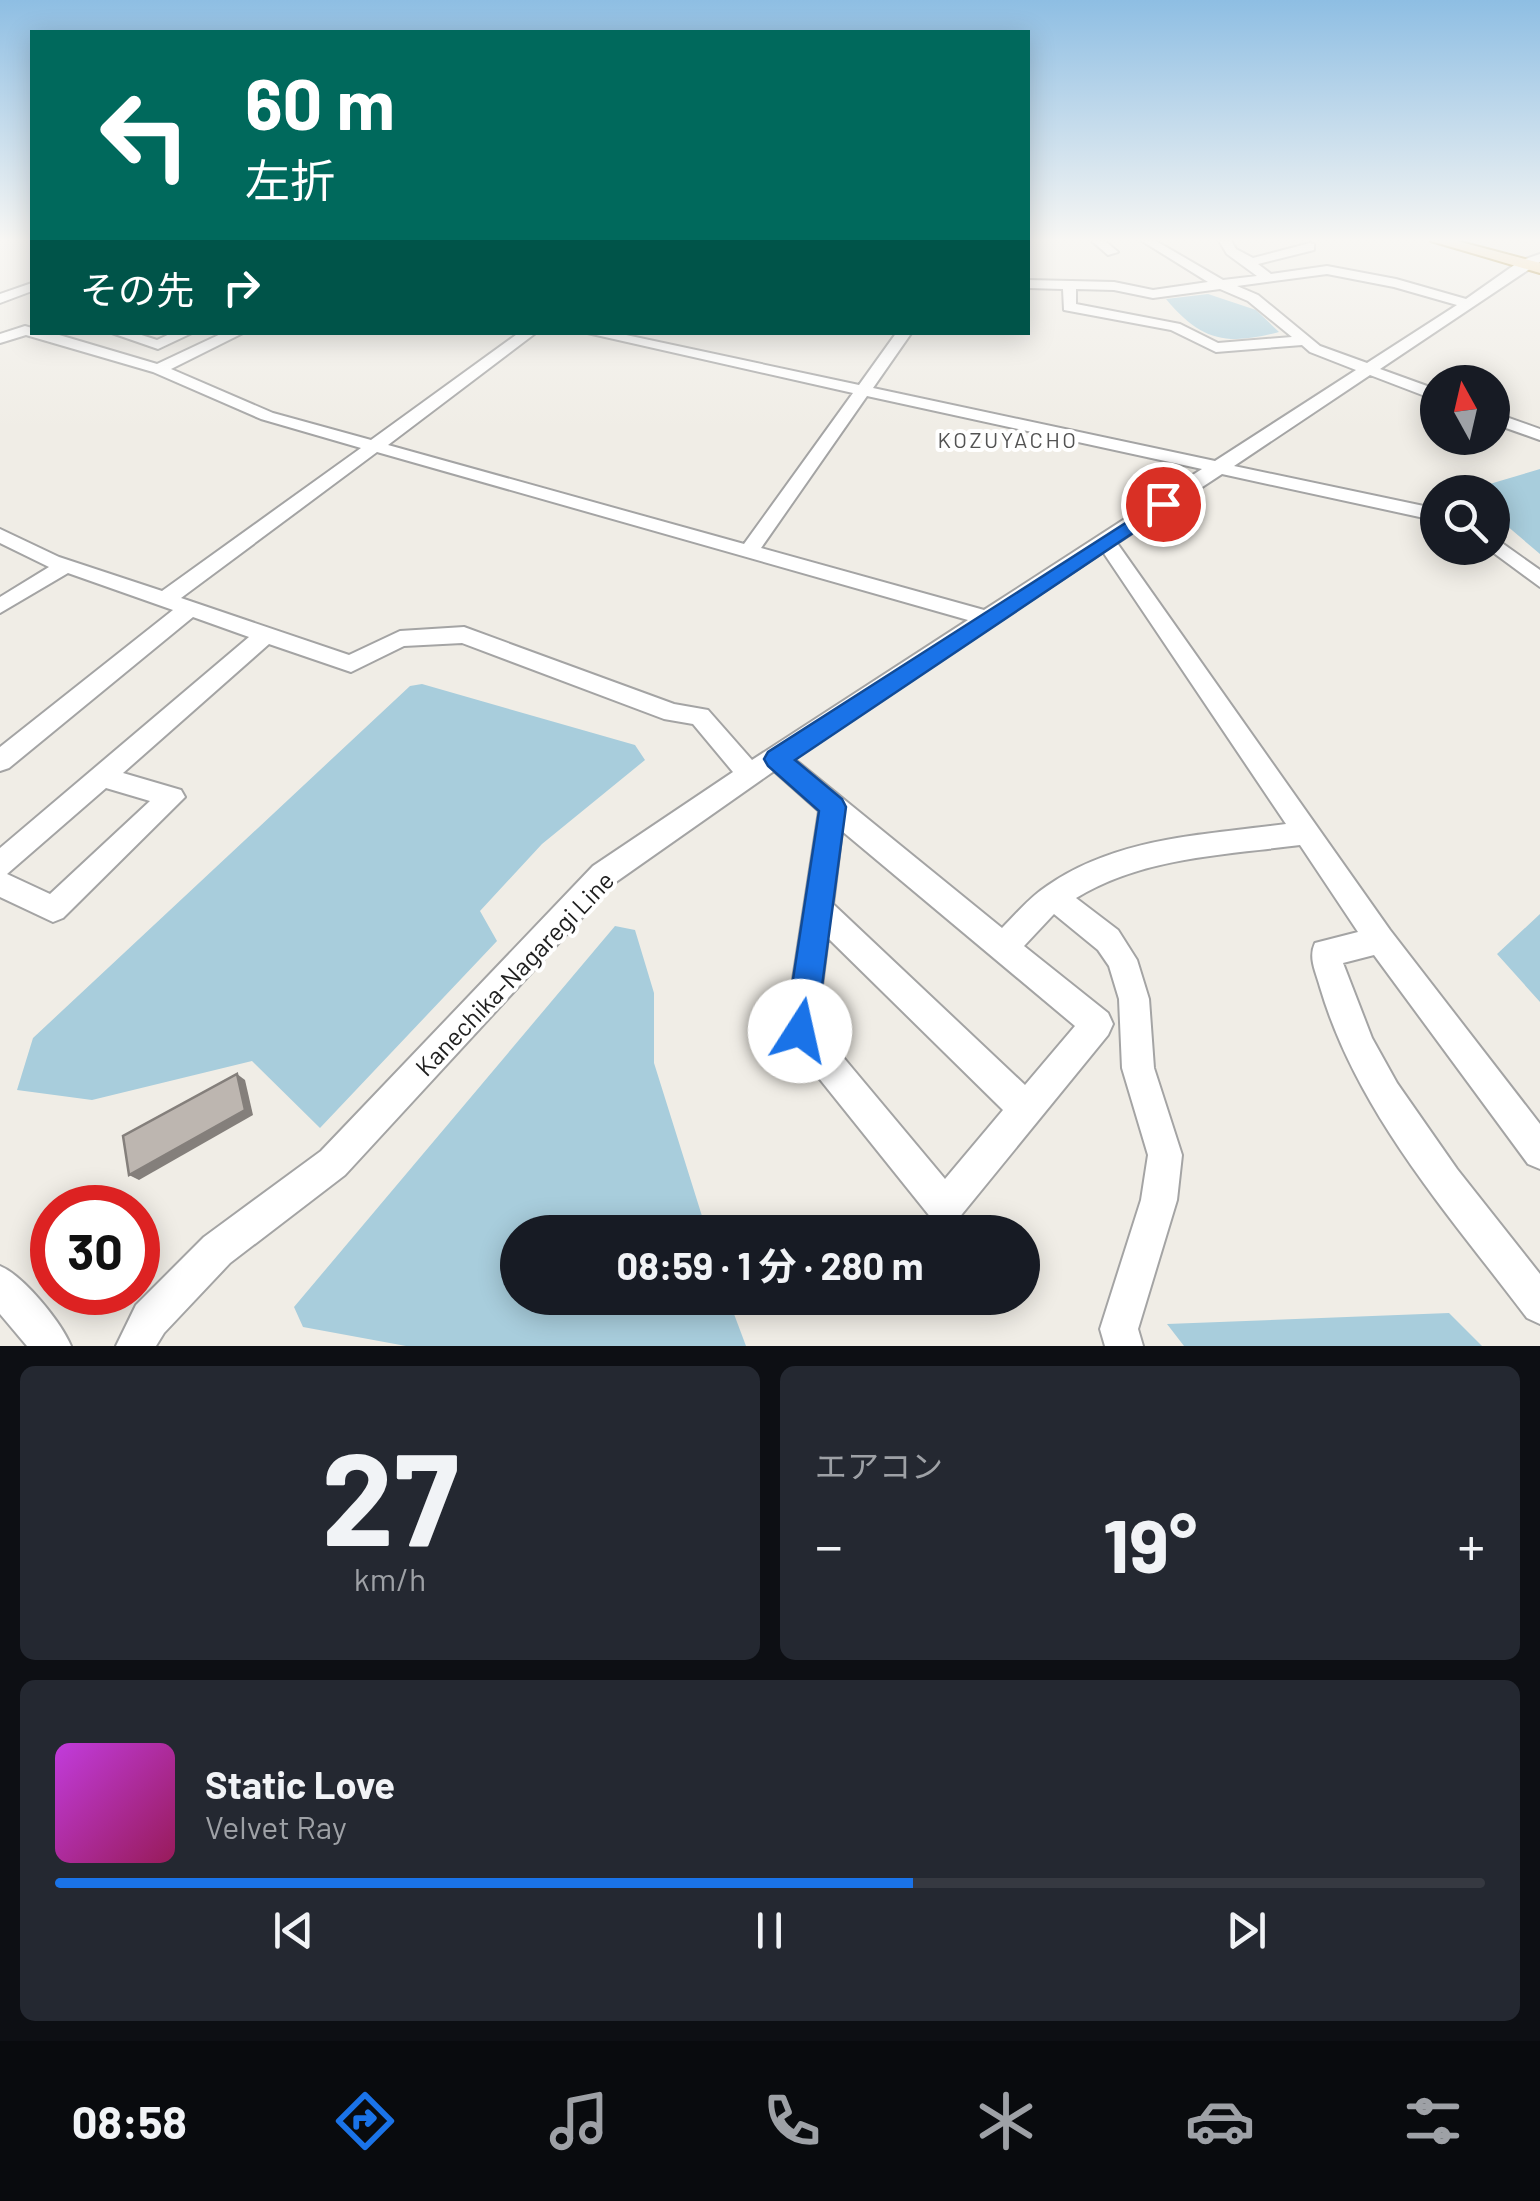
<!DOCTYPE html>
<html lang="ja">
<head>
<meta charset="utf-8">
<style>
	body { margin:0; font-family:Barlow,"Noto Sans JP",sans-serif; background:#242831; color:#f1f3f6; height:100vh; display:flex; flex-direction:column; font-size:38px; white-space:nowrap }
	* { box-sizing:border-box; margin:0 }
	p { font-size:32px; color:#9ea1a6 }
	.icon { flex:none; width:55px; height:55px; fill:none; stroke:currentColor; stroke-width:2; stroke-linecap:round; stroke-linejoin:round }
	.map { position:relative; height:1346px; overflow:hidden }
	.details { display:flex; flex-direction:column; gap:20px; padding:20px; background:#0d0f14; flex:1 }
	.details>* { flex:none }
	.guide { position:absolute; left:30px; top:30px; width:1000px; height:305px; border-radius:0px; box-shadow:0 5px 25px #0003; background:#00695c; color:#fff; overflow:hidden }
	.needle { width:65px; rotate:352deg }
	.controls { position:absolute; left:1420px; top:365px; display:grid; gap:20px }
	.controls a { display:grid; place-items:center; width:90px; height:90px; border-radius:50%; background:#171b24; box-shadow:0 5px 25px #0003; font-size:50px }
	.speed { position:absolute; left:30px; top:1185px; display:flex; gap:20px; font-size:50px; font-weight:700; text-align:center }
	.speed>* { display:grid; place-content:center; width:130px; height:130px; border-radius:50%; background:#171b24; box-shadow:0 5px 25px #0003; line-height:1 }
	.speed .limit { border:15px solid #d22; background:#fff; color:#111 }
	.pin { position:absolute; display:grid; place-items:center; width:85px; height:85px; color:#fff; margin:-42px; border:5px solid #fff; border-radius:50%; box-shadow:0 2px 10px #0007 }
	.me { position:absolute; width:110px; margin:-55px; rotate:10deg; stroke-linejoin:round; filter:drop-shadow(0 0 8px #0008) }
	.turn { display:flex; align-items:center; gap:35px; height:210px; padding:0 50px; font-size:45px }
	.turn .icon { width:130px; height:130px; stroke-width:2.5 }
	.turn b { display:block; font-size:70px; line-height:85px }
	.then { display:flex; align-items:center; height:95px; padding:0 50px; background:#0003; gap:20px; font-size:38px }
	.big { font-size:75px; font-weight:700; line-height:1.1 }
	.details .widget { flex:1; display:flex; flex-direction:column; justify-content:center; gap:15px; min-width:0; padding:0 35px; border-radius:15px; background:#242831 }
	.details .dial { align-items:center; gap:0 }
	.dial b { font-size:130px; line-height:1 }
	.song { display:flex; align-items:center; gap:30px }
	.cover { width:120px; height:120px; border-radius:15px; background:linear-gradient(135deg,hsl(290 70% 55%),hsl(330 70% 35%)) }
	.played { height:10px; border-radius:5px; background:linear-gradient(90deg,#1a73e8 60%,#363941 60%) }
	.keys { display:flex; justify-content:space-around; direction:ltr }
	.heat { display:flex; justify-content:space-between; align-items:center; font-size:55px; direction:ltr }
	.details .tiles { flex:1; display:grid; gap:20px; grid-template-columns:1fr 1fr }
	.widget:last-child { grid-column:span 2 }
	.trip { position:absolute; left:500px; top:1215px; width:540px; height:100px; border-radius:50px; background:#171b24; box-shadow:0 5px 25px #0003; font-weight:700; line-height:100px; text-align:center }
	.menu { display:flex; height:160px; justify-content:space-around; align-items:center; background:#090b0e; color:#9ea1a6 }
	.menu .icon { width:70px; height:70px }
	.menu .current { color:#1a73e8 }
	.menu b { font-size:45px; color:#f1f3f6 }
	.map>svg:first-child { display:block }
	.water { fill:#a8cddc }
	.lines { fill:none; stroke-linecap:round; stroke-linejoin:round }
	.minor-casing { stroke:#a4a4a4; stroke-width:4 }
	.major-casing { stroke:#966f06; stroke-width:4 }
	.minor { fill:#fff; fill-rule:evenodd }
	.major { fill:#f9d9a2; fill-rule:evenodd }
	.shaded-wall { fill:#847f7b }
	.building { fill:#bdb6b0; stroke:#847f7b; stroke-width:2.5 }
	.route { fill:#1a73e8; stroke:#114b97; stroke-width:2.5 }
	.labels { text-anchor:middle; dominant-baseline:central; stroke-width:8; stroke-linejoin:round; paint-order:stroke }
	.far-neighbourhood-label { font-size:22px; letter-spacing:2.5px; fill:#535353; stroke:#fff }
	.street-label { font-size:25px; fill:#202020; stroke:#fff }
</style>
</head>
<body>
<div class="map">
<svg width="1540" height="1346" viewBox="0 0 1540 1346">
	<rect width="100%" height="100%" fill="#f0ede6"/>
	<path class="water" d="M1208,294L1256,310L1279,332C1227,346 1201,341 1166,299Z
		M1540,469V554L1493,514L1492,492L1466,491Z
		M422,684L635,745L645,760L542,844L480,911L497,941L320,1128L252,1061L92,1100L17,1090L33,1038L410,686Z
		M1540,914V1002L1497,954Z
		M615,926L635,930L654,993V1063L707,1232H518V1298H728L746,1346H406L303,1327L294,1307Z
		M1449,1313L1482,1346H1184L1167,1324Z"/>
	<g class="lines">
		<defs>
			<path id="minor" d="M1092,241H1105L1118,252L1108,255Z
				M1142,241H1156L1223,280L1257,276L1227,254L1219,241H1231L1236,249L1253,258L1310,243L1314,244V250L1258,264L1271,274L1327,266L1396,279L1466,299L1520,261L1540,254V262L1380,369L1438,390V401L1370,375L1234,466L1438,509V521L1222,474L1117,543L1390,930L1540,1124V1169L1528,1164L1374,955L1343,963L1372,1038L1397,1083L1457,1169L1540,1274V1324L1527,1318C1450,1216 1357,1113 1320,987C1316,972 1308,958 1315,943L1358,932L1300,845C1224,855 1143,857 1076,898L1118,930L1137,960L1149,999L1154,1068L1182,1155L1177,1200L1138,1329L1143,1346H1105L1100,1329L1141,1200L1148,1155L1122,1068L1119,999L1109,966L1098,950L1054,914L1024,946L1108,1013L1113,1024L1108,1035L958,1219L945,1224L932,1219L790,1042L785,1031L819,811L774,771L613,884L345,1175L230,1263L164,1333L156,1346H116L136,1305L204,1237L321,1151L593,866L733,772L693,724L664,719L462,643L404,646L351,672L269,644L123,773L181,790L185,797L63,918L53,922L0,897V848L249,637L193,617L9,768L0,771V747L173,610L68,573L0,613V597L49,567L0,543V529L59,557L162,591L361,448L261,419L153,372L26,335L0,343V334L25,326L32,328V332H49L157,364L225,332H245L171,369L273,413L371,440L520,332H537L388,445L744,544L853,393L583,332H612L859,385L897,332H912L873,388L1215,461L1356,370L1310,352L1302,345L1216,352L1171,330L1064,310L1063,289L1028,288V280L1114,282L1153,290L1208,282ZM1327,274L1394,287L1457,305L1367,363L1320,346L1258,295L1237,286ZM1076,289L1114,290L1153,298L1220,289L1248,301L1292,337L1218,343L1180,324L1076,304ZM867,396L1202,469L984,610L761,548ZM377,452L968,620L752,760L708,710L674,704L464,627L400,631L349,655L181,598ZM1103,552L1286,824C1205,835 1117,837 1047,886C1030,897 1016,914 1002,928L793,758ZM106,788L150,801L50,894L7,874ZM842,831L1075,1026L1025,1085L833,904ZM828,938L1003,1110L945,1179L817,1026Z
				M32,283V291L0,303V294Z
				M109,332H132L157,340L174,332H194L158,349Z
				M1492,412L1540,429V440L1492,423Z
				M1492,536L1540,570V587L1487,548H1492Z
				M0,1266C24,1276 61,1322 71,1346H27L0,1314Z"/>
			<path id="major" d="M1431,241H1457L1540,263V273Z"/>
		</defs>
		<use href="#minor" class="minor-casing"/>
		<use href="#major" class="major-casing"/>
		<use href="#minor" class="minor"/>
		<use href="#major" class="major"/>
	</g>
	<path class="shaded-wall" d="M237,1074L245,1080L253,1115L139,1180L129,1175Z"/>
	<path class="building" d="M237,1074L245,1110L129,1175L123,1136Z"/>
	<linearGradient id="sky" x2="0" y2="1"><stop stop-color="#8ebee3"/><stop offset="0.56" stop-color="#f8f7f4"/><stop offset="1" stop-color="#f8f7f4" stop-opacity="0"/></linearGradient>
	<rect width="1540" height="429" fill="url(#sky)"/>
	<path class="route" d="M1163,499L1170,501V508L795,760L842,799L846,807L816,1031L812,1042L800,1047L789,1042L785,1031L819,811L768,766L764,759L768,752Z"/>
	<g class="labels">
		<g class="far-neighbourhood-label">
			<text x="1008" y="439">KOZUYACHO</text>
		</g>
		<g class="street-label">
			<text transform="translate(514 973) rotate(-46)">Kanechika-Nagaregi Line</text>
		</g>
	</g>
</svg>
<div class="controls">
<a><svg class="needle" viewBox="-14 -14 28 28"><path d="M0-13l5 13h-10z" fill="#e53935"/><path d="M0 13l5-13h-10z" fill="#9ea1a6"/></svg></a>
<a><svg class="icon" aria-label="search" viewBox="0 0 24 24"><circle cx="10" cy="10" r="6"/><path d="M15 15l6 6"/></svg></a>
</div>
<div class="speed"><div class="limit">30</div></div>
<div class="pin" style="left:1163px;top:504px;background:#d93025"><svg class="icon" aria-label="arrive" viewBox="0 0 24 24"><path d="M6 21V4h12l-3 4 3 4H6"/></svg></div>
<svg class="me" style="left:800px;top:1031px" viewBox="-20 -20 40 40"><circle r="19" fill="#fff"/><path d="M0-13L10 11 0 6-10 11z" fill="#1a73e8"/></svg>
<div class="trip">08:59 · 1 分 · 280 m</div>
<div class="guide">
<div class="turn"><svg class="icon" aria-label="left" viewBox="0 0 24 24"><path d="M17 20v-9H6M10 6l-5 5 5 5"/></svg><div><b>60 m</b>左折</div></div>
<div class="then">その先<svg class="icon" aria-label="right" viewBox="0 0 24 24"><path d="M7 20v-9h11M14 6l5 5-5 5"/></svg></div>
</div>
</div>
<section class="details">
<div class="tiles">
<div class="widget dial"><b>27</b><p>km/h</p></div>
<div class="widget"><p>エアコン</p>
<div class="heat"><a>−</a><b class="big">19°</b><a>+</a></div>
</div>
<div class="widget">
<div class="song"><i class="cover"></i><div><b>Static Love</b><p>Velvet Ray</p></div></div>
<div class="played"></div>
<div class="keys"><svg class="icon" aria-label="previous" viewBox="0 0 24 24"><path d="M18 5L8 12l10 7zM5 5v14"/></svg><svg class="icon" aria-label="pause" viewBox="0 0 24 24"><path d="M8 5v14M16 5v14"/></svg><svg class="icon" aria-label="next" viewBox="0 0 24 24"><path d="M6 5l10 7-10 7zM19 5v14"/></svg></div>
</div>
</div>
</section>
<nav class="menu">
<b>08:58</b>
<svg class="icon current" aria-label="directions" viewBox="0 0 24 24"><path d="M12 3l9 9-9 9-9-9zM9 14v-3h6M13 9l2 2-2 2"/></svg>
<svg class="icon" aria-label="music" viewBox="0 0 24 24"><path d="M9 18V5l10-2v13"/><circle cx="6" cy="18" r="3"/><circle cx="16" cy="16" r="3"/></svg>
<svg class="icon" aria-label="phone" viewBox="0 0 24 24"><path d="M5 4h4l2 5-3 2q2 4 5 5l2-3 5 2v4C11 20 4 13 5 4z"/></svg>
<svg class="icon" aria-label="climate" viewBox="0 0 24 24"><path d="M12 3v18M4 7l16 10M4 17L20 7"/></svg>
<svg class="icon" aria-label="car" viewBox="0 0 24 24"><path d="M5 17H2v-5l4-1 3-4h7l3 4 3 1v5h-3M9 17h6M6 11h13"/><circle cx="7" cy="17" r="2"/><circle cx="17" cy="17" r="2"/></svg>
<svg class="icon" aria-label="filters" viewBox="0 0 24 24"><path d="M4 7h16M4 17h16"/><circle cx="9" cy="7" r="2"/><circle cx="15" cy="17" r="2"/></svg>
</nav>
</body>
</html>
